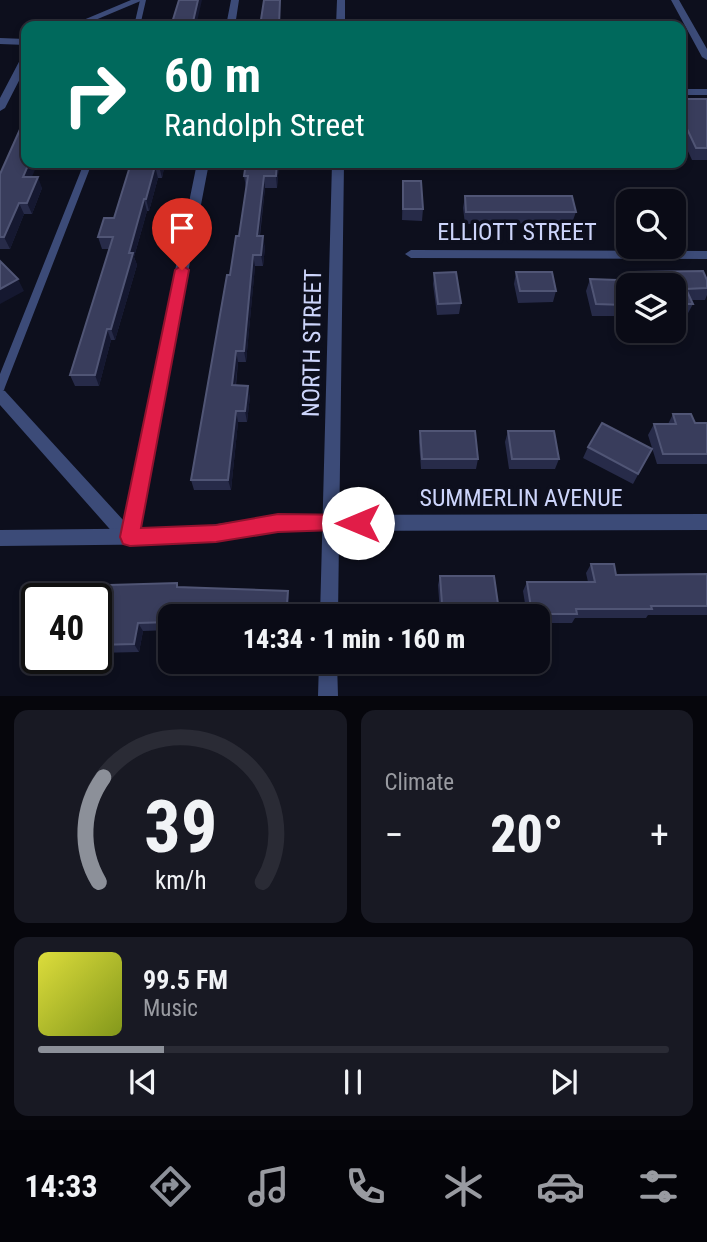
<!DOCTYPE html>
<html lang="en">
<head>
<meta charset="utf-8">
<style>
	body { margin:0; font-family:"Roboto Condensed",sans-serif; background:#181923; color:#f1f3f6; height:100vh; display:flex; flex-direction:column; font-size:26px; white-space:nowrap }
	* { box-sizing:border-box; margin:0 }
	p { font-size:23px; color:#999ba1 }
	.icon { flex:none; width:38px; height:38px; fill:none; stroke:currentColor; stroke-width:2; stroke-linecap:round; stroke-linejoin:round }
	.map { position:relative; height:696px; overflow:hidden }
	.details { display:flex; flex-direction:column; gap:14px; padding:14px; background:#06060c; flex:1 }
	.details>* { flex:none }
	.banner { position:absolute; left:21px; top:21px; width:665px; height:147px; border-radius:14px; box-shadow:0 4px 10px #0003,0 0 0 2px #2a2b35; background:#00695c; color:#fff; overflow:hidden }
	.controls { position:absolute; left:616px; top:189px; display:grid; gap:14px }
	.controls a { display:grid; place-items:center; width:70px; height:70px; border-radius:14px; background:#0a0b16; box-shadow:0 4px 10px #0003,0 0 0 2px #2a2b35; font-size:35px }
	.speed { position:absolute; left:21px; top:583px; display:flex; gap:14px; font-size:35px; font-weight:700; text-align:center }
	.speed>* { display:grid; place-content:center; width:91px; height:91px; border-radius:50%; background:#0a0b16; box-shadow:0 4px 10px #0003,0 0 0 2px #2a2b35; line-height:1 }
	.speed .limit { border:4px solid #111; border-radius:10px; background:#fff; color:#111 }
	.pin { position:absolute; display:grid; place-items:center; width:60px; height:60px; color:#fff; margin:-72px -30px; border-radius:50% 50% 50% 0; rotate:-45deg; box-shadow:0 0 7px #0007 }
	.pin .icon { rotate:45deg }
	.me { position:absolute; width:77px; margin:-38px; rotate:270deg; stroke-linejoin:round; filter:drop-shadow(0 0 5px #0008) }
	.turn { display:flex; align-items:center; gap:24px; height:147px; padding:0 28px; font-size:32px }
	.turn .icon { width:91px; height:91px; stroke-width:2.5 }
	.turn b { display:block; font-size:49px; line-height:60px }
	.big { font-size:52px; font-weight:800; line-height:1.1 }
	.details .tile { flex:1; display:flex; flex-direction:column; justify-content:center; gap:10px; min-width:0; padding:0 24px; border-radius:14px; background:#181923 }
	.details .dial { align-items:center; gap:0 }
	.dial svg { height:182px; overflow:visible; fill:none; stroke:#2a2b35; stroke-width:7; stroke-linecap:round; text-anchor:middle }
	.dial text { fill:#f1f3f6; stroke:none }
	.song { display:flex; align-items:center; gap:21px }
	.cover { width:84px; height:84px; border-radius:10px; background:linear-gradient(135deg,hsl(60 70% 55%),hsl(70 70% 35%)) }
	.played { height:7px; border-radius:4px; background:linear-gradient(90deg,#8c9099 20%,#2a2b35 20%) }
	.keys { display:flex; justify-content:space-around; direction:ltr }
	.heat { display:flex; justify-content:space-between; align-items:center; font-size:38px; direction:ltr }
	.details .tiles { flex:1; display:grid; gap:14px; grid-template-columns:1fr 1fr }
	.tile:last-child { grid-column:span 2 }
	.trip { position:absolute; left:158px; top:604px; width:392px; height:70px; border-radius:14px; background:#0a0b16; box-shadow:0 4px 10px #0003,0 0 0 2px #2a2b35; font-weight:800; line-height:70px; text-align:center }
	.tab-bar { display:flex; height:112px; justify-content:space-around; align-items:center; background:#040409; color:#999ba1 }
	.tab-bar .icon { width:49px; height:49px }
	.tab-bar .selected { color:#8c9099 }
	.tab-bar b { font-size:32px; color:#f1f3f6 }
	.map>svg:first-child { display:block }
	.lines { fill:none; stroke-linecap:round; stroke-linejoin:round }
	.service { fill:#3c4b78; fill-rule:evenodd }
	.minor { fill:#3c4b78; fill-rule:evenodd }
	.tertiary { fill:#3c4b78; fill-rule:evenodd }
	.wall { fill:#272b49 }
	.shaded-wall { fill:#151830 }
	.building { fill:#393d5c; stroke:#505575; stroke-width:2 }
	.route { fill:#e11d48; stroke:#92132f; stroke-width:2 }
	.labels { text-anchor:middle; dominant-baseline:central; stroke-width:7; stroke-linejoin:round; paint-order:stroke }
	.street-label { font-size:24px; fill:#cdd5fb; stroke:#0d0f1d }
</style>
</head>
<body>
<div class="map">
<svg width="707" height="696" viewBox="0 0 707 696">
	<rect width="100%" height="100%" fill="#0d0f1d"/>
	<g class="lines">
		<path class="service" d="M140,0H146L140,26H134Z
			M84,163H92L5,387L4,390L0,391V374Z"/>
		<path class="minor" d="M131,0H143L81,26H69Z
			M231,0H239L235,26H226Z
			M337,0H345V26H336Z
			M671,0H679L707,49V60L702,57Z
			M0,38L26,39V45L0,44Z
			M26,55V67L5,108L0,111V98L21,58Z
			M681,89H707V95H681Z
			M197,163H209L137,538L135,544L129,546L123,544L0,405V389L5,391L124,521Z
			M332,163H344L338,616H320Z
			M411,250L707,251V259L411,258L405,254Z
			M319,662H337L338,696H318Z"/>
		<path class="tertiary" d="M707,514V530L278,531L191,544L0,546V530L191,528L278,515Z"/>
	</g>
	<path class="wall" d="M681,94L687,99H707V160H692L681,136Z
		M131,163H165L162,178H158L149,211H147L134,257L137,265L115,340H111L99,386H75L70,375L109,249H102L98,237L114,218Z
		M279,163L277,188H265L260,236L265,247L263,266H255L246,362H238L236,386L250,396L247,422H238L231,490H194L191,480L239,236L246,188L244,176Z
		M0,174L32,177L42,188L32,214H24L10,249H0Z
		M403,181L423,209L422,221L402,220Z
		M465,196L576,212L572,223L465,224L463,208Z
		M622,198L628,201V225H623L618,209Z
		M516,272L556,291L553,302L518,303L514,284Z
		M635,272L707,280V295L705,300H691L693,304L687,315L674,316V285H632L631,283Z
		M434,273L461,303L459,314L437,315L433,284Z
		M590,279L624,305L620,316H592L586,291Z
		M673,414L695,423H707V464H657L648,435L654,424H668Z
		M420,431L478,459L476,469H421L419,442Z
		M508,431L559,459L555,469H509L505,442Z
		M588,447L652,449L633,484L583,458Z
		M591,564L616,575L707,574V615H648L646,618H575L572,623H537V616H527L523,591L527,582H588L586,573Z
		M440,576L498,604L495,613H440L438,585Z
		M179,587L288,591L289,600L288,616H170V630L143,631L139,652L96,653V598Z"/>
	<path class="shaded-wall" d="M198,0H202L196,26H192Z
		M29,163H38L27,188L23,177Z
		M160,163H165L162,178L159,166Z
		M277,163H279L277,188L276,176Z
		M155,166L158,178L149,211L146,199Z
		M264,176L265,188L258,247L257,236Z
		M38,177L42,188L32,214L27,203Z
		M144,199L147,211L134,257L137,265L115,340L111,329L129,253Z
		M19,203L24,214L10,249L4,237Z
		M263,236L265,247L263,266L261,255Z
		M253,255L255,266L246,362L244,351Z
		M18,279L24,291L0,304V289Z
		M107,329L111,340L99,386L95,375Z
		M236,351L238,362L234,396L232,385Z
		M248,386L250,396L247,422L245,411Z
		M236,411L238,422L231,490L228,480Z
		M288,591L289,600L288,616H286Z
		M138,623L143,631L139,652L134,644Z"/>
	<path class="building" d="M179,0H198L192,26H171Z
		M264,0H280L279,26H260Z
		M99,22L97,26H89Z
		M681,94H684L687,99H707V148H696L681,116Z
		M26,116V163H29L23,177H38L27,203H19L4,237H0V174Z
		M131,163H160L159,166H155L146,199H144L129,253H133L111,329H107L95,375H70L113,237H98L104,218H114Z
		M246,163H277L276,176H264L257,236H263L261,255H253L244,351H236L232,385L248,386L245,411H236L228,480H191L227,275H230L236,236H239L248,176H244Z
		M403,181H421L423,209H403Z
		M465,196H572L576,212H466Z
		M622,198H660L661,201H628V214H627Z
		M0,261L18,279L0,289Z
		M703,271L707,280V288L686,289L693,304H674V285H640L635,272Z
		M456,272L461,303L438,304L434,273Z
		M516,272H552L556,291H520Z
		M590,279L617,280L624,305L596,304Z
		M673,414H691L695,423H707V454H663L654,424H676Z
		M602,423L652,449L638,474L588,447Z
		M420,431H475L478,459H422Z
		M508,431H554L559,459H512Z
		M591,564H614L616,575L707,574V606H651L652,609H576L577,614H532L527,582H595Z
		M440,576H494L498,604H442Z
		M177,583V587L288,591L286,616H170V622L138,623L134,644L96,645V598H71L75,586Z"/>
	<path class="route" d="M182,265L189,270L141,528L216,525L278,514L358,515L365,517L368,523L365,529L278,532L216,542L130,546L123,544L120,537L175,270Z"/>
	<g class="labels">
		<g class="street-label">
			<text x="517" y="232">ELLIOTT STREET</text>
			<text transform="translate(312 343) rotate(-89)">NORTH STREET</text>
			<text x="521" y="498">SUMMERLIN AVENUE</text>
		</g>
	</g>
</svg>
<div class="controls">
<a><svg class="icon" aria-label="search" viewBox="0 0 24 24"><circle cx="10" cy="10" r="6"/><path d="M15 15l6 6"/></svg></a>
<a><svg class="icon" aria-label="layers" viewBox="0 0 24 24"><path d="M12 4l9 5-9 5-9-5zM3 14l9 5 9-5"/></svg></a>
</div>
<div class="speed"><div class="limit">40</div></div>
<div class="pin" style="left:182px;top:270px;background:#d93025"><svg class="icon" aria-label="arrive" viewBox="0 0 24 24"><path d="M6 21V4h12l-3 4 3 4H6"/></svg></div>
<svg class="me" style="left:358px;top:523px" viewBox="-20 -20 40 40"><circle r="19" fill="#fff"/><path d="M0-13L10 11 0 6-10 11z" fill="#e11d48"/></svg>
<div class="trip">14:34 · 1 min · 160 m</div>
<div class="banner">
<div class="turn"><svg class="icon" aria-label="right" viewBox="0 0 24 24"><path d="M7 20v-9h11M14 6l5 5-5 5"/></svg><div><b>60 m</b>Randolph Street</div></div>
</div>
</div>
<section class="details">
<div class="tiles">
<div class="tile dial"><svg viewBox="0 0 100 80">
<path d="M14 69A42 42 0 1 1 86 69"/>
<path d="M14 69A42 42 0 0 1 16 23" stroke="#8c9099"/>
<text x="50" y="56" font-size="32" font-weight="700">39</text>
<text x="50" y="72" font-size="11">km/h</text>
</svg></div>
<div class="tile"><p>Climate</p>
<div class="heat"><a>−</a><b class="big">20°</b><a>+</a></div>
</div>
<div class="tile">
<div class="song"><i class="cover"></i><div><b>99.5 FM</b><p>Music</p></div></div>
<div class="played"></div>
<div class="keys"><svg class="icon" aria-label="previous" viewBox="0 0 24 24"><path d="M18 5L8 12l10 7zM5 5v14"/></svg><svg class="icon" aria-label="pause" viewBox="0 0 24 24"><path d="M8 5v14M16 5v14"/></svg><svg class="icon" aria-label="next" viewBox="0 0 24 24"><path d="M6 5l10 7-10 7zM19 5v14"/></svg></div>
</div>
</div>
</section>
<nav class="tab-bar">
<b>14:33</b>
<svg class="icon selected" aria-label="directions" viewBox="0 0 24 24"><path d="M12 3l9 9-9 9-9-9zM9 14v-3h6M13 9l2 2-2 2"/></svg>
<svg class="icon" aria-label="music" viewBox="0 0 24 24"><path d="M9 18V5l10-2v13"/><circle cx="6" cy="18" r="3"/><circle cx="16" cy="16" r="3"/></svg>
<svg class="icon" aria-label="phone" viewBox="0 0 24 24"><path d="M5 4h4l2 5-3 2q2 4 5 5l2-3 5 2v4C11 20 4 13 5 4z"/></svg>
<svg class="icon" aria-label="climate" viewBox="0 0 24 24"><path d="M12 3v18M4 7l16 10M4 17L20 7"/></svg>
<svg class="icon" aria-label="car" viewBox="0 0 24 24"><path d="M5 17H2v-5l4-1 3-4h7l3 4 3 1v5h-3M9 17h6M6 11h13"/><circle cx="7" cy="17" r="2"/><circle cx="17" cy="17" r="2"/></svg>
<svg class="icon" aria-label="filters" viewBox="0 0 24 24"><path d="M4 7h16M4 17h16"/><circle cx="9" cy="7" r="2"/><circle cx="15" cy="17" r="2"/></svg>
</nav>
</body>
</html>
